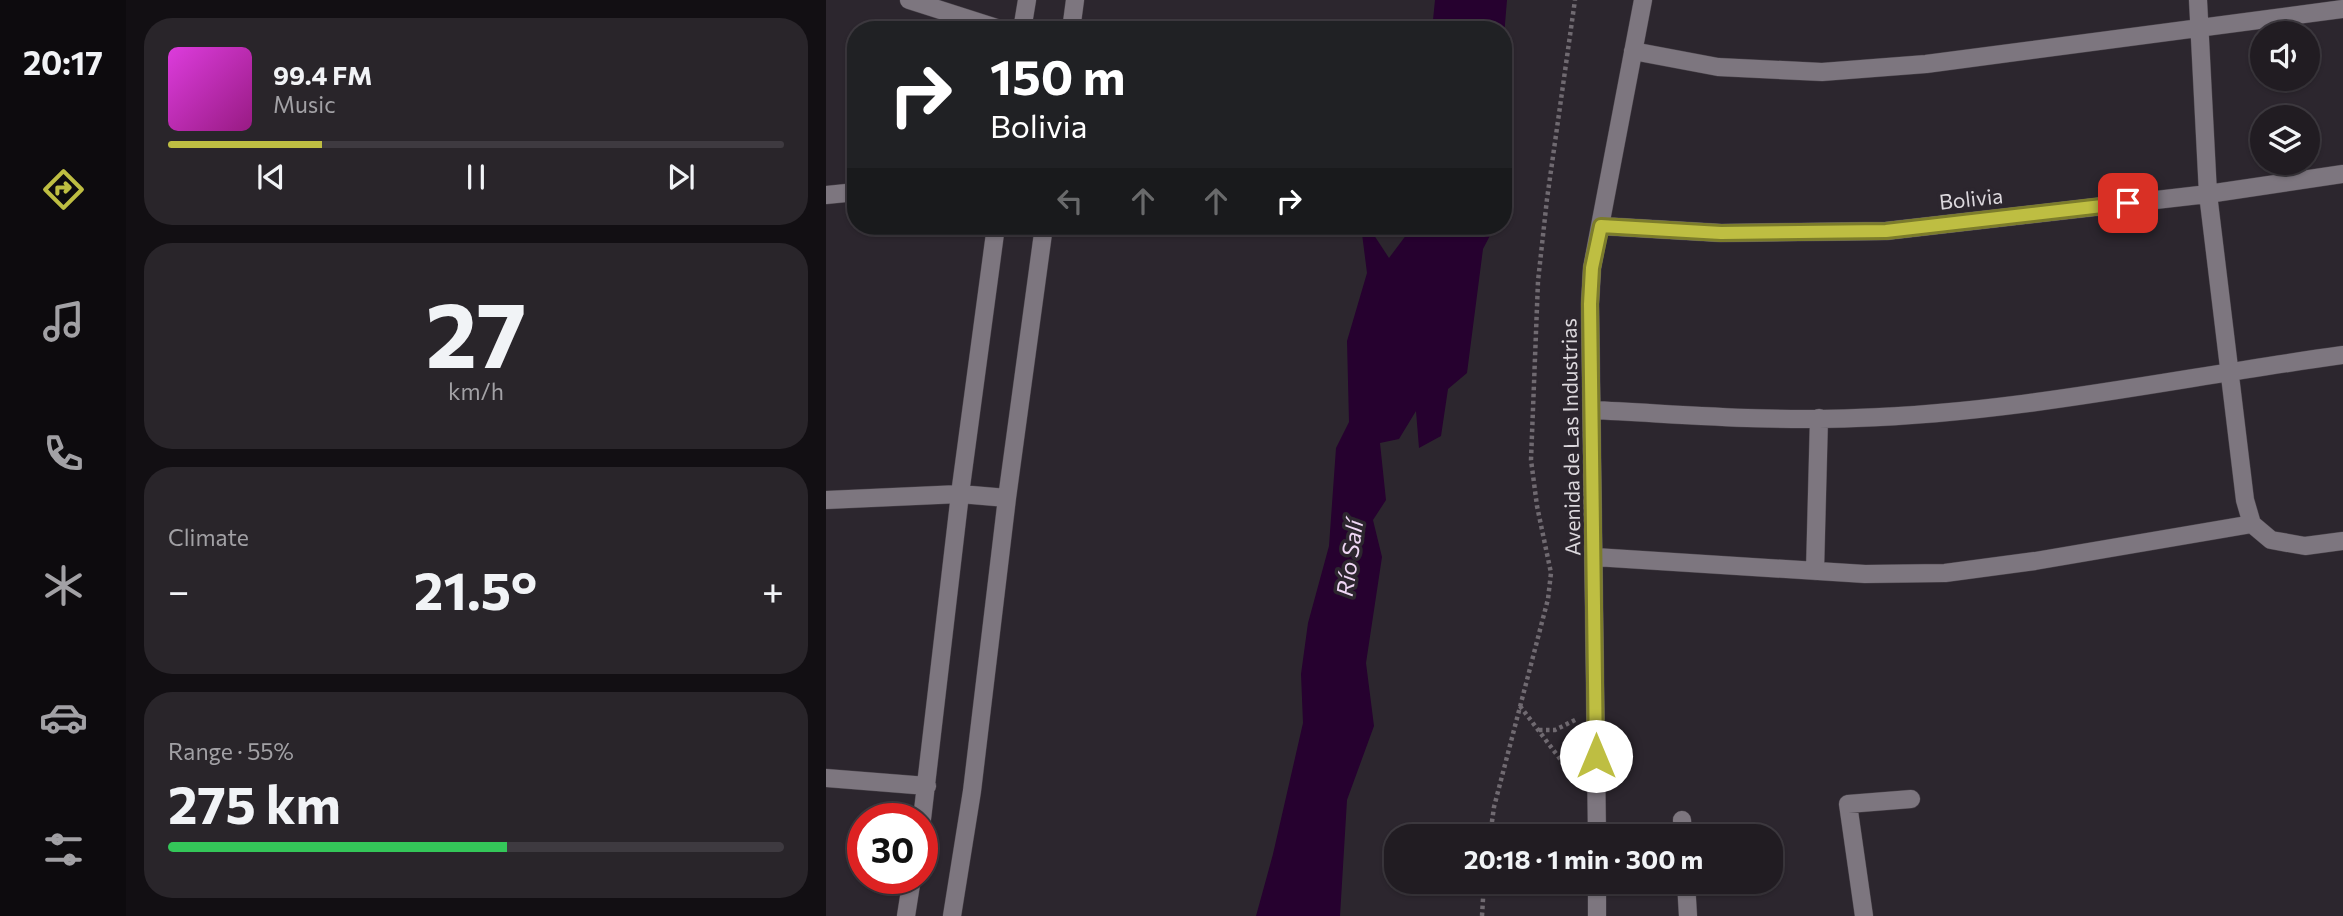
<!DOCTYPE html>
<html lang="en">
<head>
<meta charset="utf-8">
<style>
	body { margin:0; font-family:Commissioner,sans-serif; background:#29252a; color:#f1f3f6; height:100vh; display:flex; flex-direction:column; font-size:26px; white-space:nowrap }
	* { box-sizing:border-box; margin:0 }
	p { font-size:23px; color:#a2a1a5 }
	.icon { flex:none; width:38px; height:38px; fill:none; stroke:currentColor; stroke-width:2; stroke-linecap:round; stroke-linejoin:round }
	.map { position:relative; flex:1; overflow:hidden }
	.sheet { display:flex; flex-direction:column; gap:18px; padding:18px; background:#120f13; width:700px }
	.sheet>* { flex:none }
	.banner { position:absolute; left:21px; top:21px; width:665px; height:214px; border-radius:28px; box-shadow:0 2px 5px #0004,0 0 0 2px #3e3a40; background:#202124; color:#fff; overflow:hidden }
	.buttons { position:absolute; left:1424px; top:21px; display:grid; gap:14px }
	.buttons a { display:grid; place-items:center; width:70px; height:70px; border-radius:50%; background:#211c22; box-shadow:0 2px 5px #0004,0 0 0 2px #3e3a40; font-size:35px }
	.speed { position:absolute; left:21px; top:803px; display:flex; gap:14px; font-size:35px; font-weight:700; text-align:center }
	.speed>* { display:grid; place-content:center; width:91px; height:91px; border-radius:50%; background:#211c22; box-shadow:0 2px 5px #0004,0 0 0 2px #3e3a40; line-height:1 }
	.speed .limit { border:10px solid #d22; background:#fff; color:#111 }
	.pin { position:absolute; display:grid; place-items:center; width:60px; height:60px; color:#fff; margin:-30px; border-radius:14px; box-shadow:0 4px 10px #0006 }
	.me { position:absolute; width:77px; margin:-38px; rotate:0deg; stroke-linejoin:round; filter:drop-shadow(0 0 5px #0008) }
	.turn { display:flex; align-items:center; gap:24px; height:147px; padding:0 28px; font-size:32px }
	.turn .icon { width:91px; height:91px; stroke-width:2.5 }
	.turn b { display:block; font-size:49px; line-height:60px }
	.lanes { display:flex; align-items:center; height:66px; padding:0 28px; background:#0003; justify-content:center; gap:35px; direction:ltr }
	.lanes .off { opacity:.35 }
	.big { font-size:52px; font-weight:700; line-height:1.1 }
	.sheet .card { flex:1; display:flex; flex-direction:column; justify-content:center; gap:10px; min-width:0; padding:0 24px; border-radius:28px; background:#29252a }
	.sheet .dial { align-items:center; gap:0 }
	.dial b { font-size:91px; line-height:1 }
	.song { display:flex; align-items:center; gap:21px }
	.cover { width:84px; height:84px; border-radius:10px; background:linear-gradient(135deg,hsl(300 70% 55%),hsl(310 70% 35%)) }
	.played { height:7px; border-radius:4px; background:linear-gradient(90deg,#bebe42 25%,#3e3a40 25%) }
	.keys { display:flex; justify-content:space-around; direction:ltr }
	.heat { display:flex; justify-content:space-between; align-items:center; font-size:38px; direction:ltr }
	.charge { height:10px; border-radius:5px; background:linear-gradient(90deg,#34c759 55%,#3e3a40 0) }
	.trip { position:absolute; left:558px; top:824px; width:399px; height:70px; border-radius:28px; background:#211c22; box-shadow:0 2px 5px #0004,0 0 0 2px #3e3a40; font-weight:700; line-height:70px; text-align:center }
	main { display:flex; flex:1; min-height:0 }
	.tabs { display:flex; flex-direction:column; width:126px; justify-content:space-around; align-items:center; background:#0d0b0e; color:#a2a1a5 }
	.tabs .icon { width:49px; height:49px }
	.tabs .active { color:#bebe42 }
	.tabs b { font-size:32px; color:#f1f3f6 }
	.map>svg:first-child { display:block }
	.water { fill:#26012f }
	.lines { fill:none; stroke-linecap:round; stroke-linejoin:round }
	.minor-casing { stroke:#49434a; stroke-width:19 }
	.path { stroke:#706a71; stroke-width:4.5; stroke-dasharray:3.5 3.5; stroke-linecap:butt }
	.minor { stroke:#7d767f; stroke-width:18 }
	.route-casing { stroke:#7c7c2b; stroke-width:18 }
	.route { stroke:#bebe42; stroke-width:12 }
	.labels { text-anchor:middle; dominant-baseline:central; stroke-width:7; stroke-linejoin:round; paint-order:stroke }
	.street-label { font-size:21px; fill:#dcd8dd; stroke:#2c262e }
	.water-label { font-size:23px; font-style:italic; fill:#f0d7f6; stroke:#2c262e }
</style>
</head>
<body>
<main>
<nav class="tabs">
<b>20:17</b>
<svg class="icon active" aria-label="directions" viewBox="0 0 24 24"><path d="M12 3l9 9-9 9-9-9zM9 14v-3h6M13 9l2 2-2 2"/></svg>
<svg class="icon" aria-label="music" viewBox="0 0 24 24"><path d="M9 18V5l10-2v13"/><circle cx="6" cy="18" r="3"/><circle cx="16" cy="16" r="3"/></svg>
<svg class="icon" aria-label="phone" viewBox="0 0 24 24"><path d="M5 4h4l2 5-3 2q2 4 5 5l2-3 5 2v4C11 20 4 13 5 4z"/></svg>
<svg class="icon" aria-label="climate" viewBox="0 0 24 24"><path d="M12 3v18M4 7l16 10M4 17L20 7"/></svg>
<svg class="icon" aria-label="car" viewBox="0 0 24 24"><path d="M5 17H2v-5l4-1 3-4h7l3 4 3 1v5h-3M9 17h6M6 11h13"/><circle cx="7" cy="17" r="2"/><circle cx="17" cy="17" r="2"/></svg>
<svg class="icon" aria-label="filters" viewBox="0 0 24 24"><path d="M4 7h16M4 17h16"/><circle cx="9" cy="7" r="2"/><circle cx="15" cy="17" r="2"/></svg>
</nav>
<section class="sheet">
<div class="card">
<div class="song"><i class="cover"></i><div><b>99.4 FM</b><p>Music</p></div></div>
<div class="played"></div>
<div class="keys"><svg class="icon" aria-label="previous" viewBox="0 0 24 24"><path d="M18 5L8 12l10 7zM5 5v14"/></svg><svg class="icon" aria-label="pause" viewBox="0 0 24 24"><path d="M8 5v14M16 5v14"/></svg><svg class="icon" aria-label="next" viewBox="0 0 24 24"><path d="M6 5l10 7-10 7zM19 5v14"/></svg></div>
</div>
<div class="card dial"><b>27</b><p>km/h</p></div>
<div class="card"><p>Climate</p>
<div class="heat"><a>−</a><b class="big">21.5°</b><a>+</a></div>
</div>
<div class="card"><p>Range · 55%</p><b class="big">275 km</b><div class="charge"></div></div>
</section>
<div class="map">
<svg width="1517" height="916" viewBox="0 0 1517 916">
	<rect width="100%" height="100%" fill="#2c262e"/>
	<path class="water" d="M609,0H681L677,48V30H606Z
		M535,226H542L563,258L587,226H669L657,249L641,373L622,389L615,436L593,448L590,411L573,439L554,443L560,500L547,520L556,557L540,663L548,726L521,800L514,916H430L447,854L477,723L475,674L482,623L503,546L510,448L523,422L521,341L541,273Z"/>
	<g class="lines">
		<defs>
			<path id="minor" d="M83,0L177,30
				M1372,0L1382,194L1419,500L1426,524
				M196,30L201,0
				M245,30L249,0
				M807,51L892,67L996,72L1100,64L1517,9
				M0,195L30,192
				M775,226L895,233L1060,231L1382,194L1517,174
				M766,410C853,414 942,422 1030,418C1193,413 1355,377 1517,355
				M0,500L134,494L181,498
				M1426,524L1445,540L1479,546L1517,541
				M769,557L1039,574L1119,573L1209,561L1426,524
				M989,571L993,418
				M0,778L101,786
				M96,819L134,494L170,226
				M856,820L857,836
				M771,836L764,304L766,268L817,0
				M771,882V916
				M860,882L862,916
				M80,916L86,878
				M126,916L146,791L181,498L218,226
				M1038,916L1022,804L1085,799"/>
		</defs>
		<use href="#minor" class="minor-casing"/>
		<path class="path" d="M694,706L750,780
			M713,730H729L751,719
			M664,836L668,807L722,599L725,573L711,506L705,460L712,281L721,199L749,0
			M656,916L658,882"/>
		<use href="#minor" class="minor"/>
	</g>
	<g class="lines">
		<defs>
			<path id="route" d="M770,756L764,304L766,268L775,226L895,233L1060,231L1302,203"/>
		</defs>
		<use href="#route" class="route-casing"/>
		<use href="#route" class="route"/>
	</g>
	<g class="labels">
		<g class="street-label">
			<text transform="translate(1145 198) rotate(-6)">Bolivia</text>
			<text transform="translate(744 437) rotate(-91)">Avenida de Las Industrias</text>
		</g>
		<g class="water-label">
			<text transform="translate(523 558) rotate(-82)">Río Salí</text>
		</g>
	</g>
</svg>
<div class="buttons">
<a><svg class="icon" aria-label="sound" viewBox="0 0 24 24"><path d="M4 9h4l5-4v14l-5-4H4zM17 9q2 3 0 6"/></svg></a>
<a><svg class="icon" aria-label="layers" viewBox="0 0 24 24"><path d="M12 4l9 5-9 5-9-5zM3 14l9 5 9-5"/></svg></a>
</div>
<div class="speed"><div class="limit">30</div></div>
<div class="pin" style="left:1302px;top:203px;background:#d93025"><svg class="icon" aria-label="arrive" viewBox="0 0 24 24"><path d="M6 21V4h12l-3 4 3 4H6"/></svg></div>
<svg class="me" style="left:770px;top:756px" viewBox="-20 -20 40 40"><circle r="19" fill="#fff"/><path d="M0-13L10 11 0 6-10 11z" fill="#bebe42"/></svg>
<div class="trip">20:18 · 1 min · 300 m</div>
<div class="banner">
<div class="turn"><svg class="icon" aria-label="right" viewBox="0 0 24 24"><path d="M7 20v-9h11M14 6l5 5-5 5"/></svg><div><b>150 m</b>Bolivia</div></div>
<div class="lanes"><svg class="icon off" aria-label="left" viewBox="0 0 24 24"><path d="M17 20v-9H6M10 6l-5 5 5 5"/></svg><svg class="icon off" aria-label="ahead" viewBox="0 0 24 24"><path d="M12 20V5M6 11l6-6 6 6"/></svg><svg class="icon off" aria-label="ahead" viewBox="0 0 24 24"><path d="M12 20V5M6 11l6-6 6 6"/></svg><svg class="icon" aria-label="right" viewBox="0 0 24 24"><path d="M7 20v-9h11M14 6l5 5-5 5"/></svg></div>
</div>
</div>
</main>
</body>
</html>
